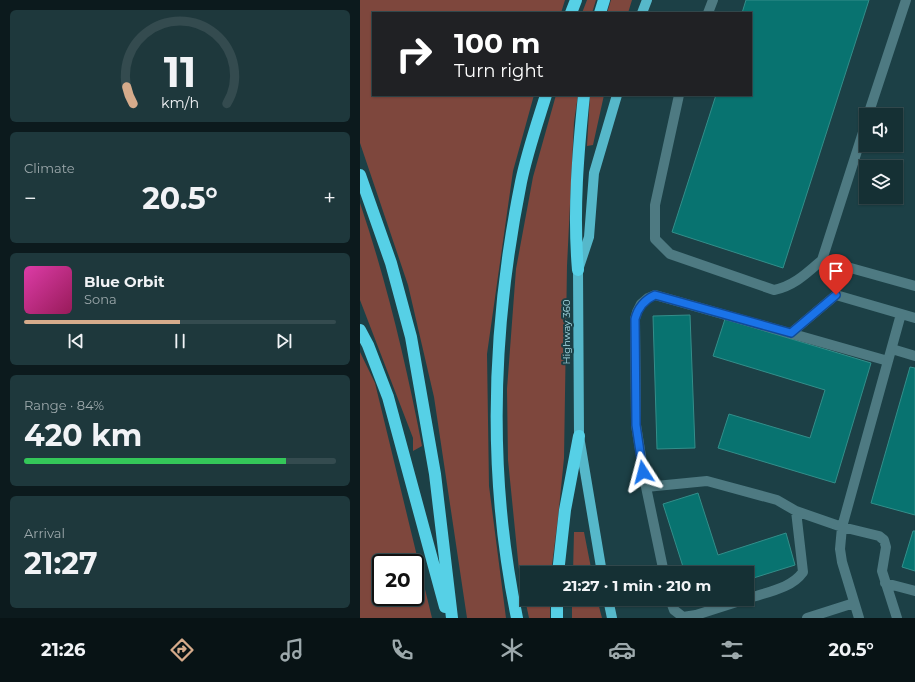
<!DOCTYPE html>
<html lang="en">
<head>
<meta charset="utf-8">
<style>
	body { margin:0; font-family:Montserrat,sans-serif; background:#1e383c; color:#f1f3f6; height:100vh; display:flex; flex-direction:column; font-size:15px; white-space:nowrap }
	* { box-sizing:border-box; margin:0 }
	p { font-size:13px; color:#9da9ac }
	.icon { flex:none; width:22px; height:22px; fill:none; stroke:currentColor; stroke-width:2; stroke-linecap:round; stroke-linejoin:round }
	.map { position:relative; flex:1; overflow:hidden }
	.details { display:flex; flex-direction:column; gap:10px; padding:10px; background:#0c1a1d; width:360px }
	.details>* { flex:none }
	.banner { position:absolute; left:12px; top:12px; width:380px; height:84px; border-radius:0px; box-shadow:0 1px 3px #0004,0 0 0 1px #344b4f; background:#202124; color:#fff; overflow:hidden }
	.controls { position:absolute; left:499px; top:108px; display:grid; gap:8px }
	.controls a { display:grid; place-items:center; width:44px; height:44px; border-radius:0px; background:#153034; box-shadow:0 1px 3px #0004,0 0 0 1px #344b4f; font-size:20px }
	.speed { position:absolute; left:12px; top:554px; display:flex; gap:8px; font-size:20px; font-weight:700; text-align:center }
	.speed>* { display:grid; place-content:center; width:52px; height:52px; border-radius:50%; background:#153034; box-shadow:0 1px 3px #0004,0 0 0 1px #344b4f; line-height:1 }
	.speed .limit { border:2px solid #111; border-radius:6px; background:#fff; color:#111 }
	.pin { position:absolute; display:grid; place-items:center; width:34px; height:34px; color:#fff; margin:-41px -17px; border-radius:50% 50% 50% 0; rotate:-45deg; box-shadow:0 0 4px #0007 }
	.pin .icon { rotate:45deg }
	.me { position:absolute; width:44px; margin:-22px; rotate:351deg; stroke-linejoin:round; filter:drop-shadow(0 0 3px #0008) }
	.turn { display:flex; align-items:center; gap:14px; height:84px; padding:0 16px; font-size:18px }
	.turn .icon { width:52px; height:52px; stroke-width:2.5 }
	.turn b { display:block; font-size:28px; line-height:34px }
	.big { font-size:30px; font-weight:700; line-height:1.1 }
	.details .widget { flex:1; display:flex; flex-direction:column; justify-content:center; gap:6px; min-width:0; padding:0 14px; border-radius:6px; background:#1e383c }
	.details .dial { align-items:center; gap:0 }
	.dial svg { height:104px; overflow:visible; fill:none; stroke:#344b4f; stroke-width:7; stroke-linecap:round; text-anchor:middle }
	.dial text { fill:#f1f3f6; stroke:none }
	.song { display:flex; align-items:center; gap:12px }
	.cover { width:48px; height:48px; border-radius:6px; background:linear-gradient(135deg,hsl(320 70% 55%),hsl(330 70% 35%)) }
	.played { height:4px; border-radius:2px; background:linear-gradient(90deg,#d6ab8b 50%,#344b4f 50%) }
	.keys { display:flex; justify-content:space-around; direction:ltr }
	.heat { display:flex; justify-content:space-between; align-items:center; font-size:22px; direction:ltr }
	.charge { height:6px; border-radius:3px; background:linear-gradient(90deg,#34c759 84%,#344b4f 0) }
	.trip { position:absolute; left:160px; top:566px; width:234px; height:40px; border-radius:0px; background:#153034; box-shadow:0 1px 3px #0004,0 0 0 1px #344b4f; font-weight:700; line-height:40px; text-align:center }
	.menu { display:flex; height:64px; justify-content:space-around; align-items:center; background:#081315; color:#9da9ac }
	.menu .icon { width:28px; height:28px }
	.menu .current { color:#d6ab8b }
	.menu b { font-size:18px; color:#f1f3f6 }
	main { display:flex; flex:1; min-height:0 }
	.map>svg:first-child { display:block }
	.green { fill:#7e473d; fill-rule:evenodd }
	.building { fill:#087370; stroke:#338e8a }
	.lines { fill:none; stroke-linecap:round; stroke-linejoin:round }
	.minor { stroke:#4e7a82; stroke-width:10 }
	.major { stroke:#56b8ca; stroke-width:10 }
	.highway { stroke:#56d0e6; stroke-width:12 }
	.route-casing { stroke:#114b97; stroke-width:10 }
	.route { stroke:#1a73e8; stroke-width:7 }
	.labels { text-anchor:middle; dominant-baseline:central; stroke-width:4; stroke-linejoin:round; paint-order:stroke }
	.street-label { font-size:10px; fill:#acdee8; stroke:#1c4046 }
</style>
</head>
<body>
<main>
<section class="details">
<div class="widget dial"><svg viewBox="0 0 100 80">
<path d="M14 69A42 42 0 1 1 86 69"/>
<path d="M14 69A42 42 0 0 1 9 56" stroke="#d6ab8b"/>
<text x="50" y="56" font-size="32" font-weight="700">11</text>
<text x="50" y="72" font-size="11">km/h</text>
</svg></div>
<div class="widget"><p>Climate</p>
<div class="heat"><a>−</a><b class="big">20.5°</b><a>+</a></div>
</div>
<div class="widget">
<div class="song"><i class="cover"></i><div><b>Blue Orbit</b><p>Sona</p></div></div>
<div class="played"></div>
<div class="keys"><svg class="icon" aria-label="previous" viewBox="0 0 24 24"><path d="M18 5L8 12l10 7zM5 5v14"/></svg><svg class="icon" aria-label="pause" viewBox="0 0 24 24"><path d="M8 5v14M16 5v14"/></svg><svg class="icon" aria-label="next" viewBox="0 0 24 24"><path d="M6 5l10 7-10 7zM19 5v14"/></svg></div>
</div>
<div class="widget"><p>Range · 84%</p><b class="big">420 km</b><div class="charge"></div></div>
<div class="widget"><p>Arrival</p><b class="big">21:27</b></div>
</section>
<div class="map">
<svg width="555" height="618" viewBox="0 0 555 618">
	<rect width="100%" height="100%" fill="#1c4046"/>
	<path class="green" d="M0,0H205L201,13H13V95H174L153,171L127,354L129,486L146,618H107L74,397L48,285L0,143Z
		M227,0H236L232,13H222Z
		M251,0H272L268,13H247Z
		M196,95H218L214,122L207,266L204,458L198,518L191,573H167V599H190V618H169L159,570L148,460L147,389L156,269L173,177Z
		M230,95H244L233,145L227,146Z
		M0,203C27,283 46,363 62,446L53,451V438L0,300Z
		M0,352L15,383L72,618H0ZM21,563H55V597H21Z
		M214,532H224L232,573H213Z
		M212,599H237L242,618H212Z"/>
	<path class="building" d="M386,0H509L423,268L312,232L356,95H391V13H382Z
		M330,315L335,448L297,449L293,316Z
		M365,319L511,363L475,483L358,448L369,414L450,438L465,390L353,356Z
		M550,367L555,368V515L511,503Z
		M338,493L358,555L426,533L435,565L387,580V573H325L303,504Z
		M553,531H555V571L542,567Z"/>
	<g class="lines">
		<path class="minor" d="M348,13L353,0
			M319,95L295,205V239L310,254L414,290C434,286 447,273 462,260
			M508,115L546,0
			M506,123L462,260L555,286
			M431,333L476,295L555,318
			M532,349L555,356
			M286,487L276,425L275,319L277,312L281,304L288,298L295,295L528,361
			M304,573L286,487L347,481L417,500L436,511L482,527L519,536L524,540L526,547L522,571L537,618
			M525,583L555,591
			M310,599L314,610L323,617L336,615L386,599
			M387,599C406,592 431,589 443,572L436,511
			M447,618L494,603
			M499,618L482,562L480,549L482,527L541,314"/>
		<path class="major" d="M282,13L287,0
			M242,573L219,436L218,270L229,237L234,173L257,95
			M248,599L252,618"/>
		<path class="highway" d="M211,13L216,0
			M240,13L244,0
			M0,175L31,263L51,337L75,474L92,618
			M218,270C213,212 218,153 224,95
			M0,330L8,345L28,397L85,607
			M198,573L205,510L219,436
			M157,618C127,474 132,326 161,182C167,153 177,124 186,95
			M197,618V599"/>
	</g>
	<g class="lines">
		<defs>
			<path id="route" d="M283,472L276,425L275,319C278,307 284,300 295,295L431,333L476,295"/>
		</defs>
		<use href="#route" class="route-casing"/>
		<use href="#route" class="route"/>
	</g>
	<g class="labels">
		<g class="street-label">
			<text transform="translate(206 332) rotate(-90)">Highway 360</text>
		</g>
	</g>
</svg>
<div class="controls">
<a><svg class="icon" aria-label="sound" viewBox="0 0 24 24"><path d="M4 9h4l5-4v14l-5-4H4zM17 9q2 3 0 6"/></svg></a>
<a><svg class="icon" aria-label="layers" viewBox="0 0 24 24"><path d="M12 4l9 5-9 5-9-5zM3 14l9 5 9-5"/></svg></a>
</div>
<div class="speed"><div class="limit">20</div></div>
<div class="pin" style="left:476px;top:295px;background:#d93025"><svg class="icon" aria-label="arrive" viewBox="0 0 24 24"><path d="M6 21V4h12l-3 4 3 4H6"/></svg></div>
<svg class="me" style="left:283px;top:472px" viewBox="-20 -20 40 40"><path d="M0-17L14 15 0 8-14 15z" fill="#1a73e8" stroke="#fff" stroke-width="4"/></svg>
<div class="trip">21:27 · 1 min · 210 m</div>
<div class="banner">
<div class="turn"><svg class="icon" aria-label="right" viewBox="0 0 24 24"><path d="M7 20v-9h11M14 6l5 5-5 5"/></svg><div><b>100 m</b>Turn right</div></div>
</div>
</div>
</main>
<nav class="menu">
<b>21:26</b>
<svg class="icon current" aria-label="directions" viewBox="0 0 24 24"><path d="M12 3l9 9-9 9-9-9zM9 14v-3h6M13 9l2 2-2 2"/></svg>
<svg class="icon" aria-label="music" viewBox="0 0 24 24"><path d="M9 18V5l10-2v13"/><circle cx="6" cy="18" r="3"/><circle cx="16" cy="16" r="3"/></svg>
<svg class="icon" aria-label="phone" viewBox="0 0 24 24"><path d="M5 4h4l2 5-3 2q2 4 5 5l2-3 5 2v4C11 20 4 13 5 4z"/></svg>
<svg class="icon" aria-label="climate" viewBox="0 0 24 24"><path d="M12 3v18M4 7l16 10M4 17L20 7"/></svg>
<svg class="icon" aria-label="car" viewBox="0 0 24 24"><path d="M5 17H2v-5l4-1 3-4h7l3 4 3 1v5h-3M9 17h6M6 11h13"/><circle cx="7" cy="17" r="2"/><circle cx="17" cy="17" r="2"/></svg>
<svg class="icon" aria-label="filters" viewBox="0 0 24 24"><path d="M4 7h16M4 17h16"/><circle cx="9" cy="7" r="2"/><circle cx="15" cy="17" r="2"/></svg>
<b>20.5°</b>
</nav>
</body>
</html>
